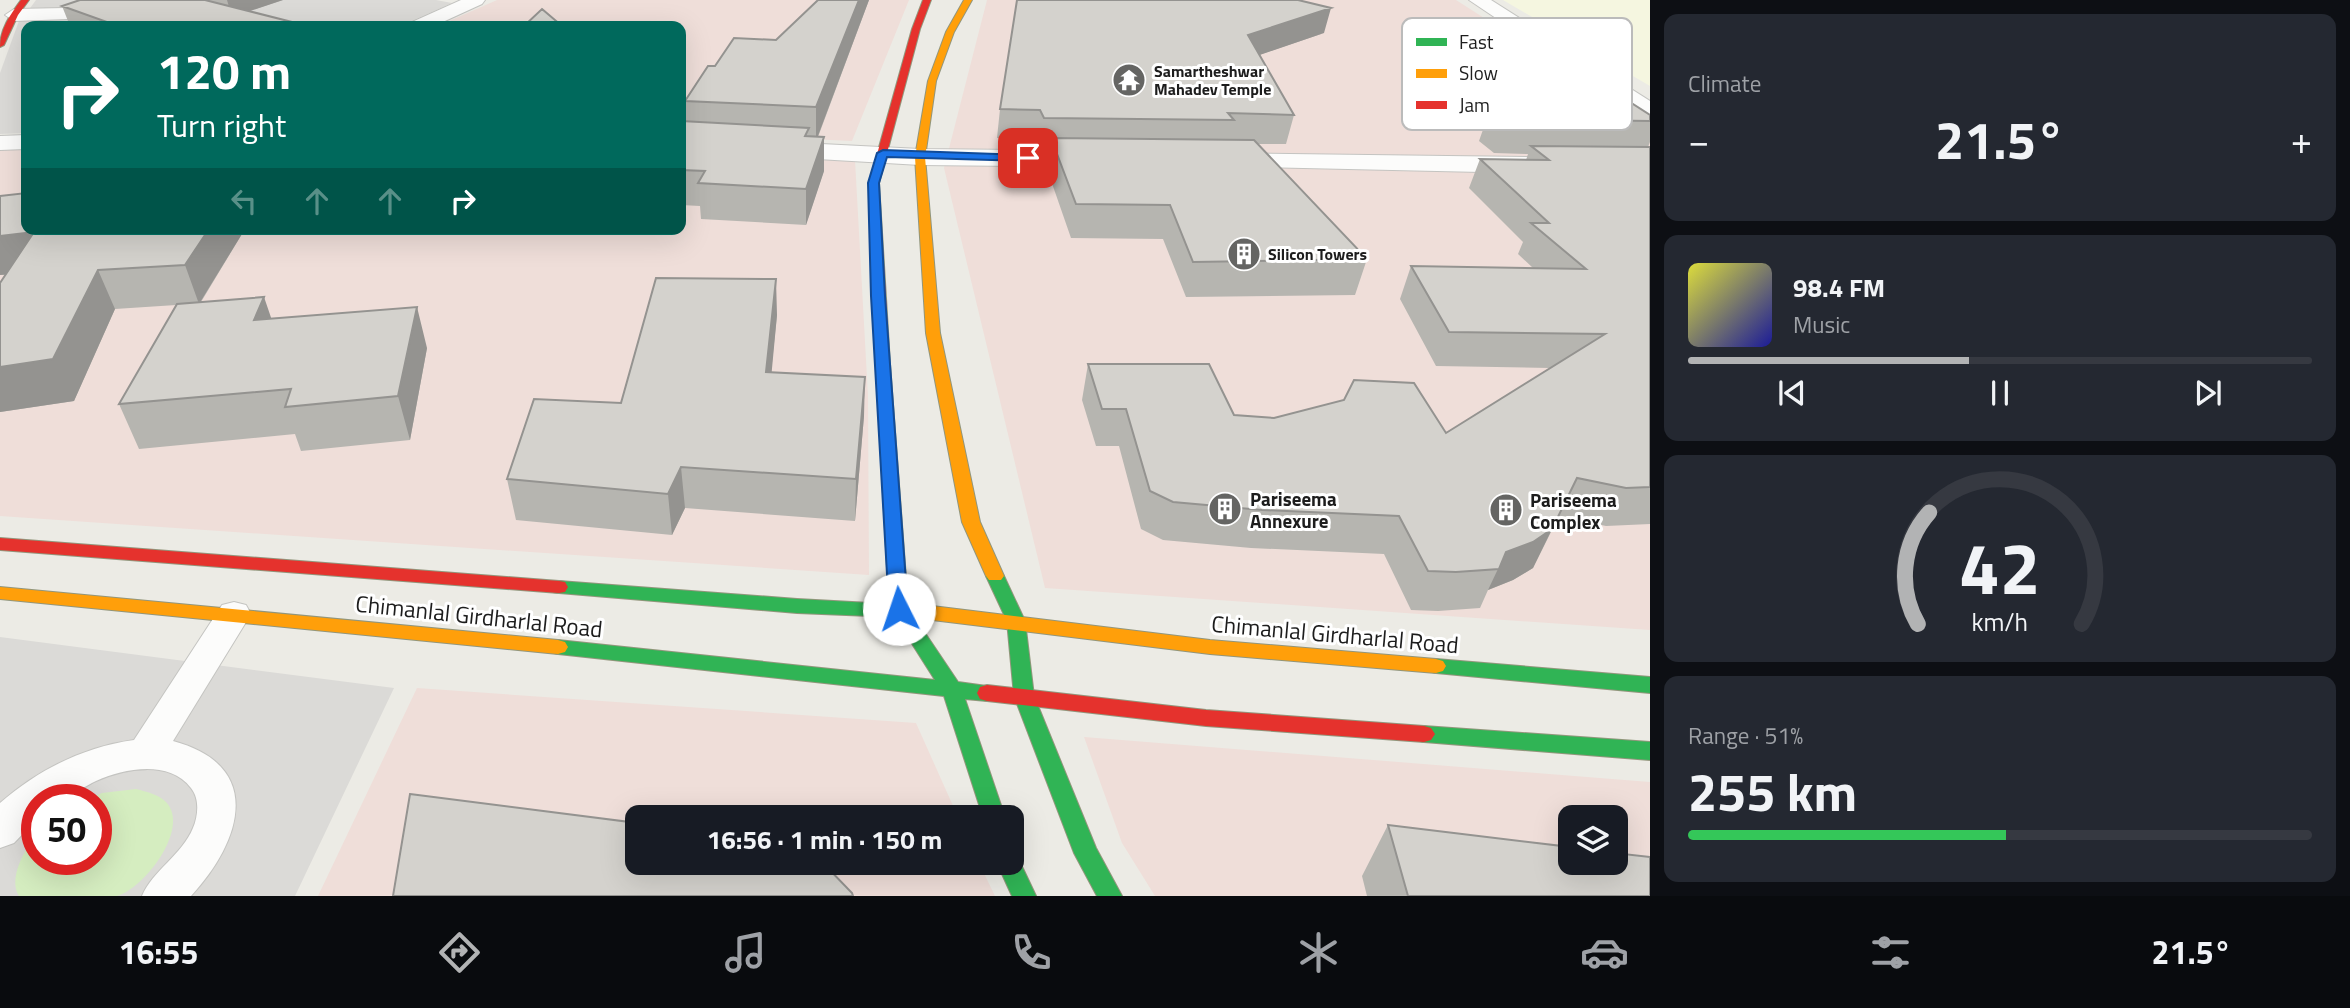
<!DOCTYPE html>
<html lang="en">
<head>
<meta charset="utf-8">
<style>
	body { margin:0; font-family:"Titillium Web",sans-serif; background:#242831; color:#f1f3f6; height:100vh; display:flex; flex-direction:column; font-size:26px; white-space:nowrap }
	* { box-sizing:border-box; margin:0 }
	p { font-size:23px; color:#9ea1a6 }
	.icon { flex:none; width:38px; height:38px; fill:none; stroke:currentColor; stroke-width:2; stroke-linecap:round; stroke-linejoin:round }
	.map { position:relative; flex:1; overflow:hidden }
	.details { display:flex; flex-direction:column; gap:14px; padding:14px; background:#0d0f14; width:700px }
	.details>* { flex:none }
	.top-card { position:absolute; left:21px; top:21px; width:665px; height:214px; border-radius:14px; box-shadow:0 7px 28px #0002; background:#00695c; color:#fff; overflow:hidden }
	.tools { position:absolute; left:1558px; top:805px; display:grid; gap:14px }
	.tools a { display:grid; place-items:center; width:70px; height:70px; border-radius:14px; background:#171b24; box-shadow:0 7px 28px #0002; font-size:35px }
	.speed { position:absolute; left:21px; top:784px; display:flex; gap:14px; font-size:35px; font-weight:700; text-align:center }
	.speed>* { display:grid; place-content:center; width:91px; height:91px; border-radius:50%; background:#171b24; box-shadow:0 7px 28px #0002; line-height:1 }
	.speed .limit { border:10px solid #d22; background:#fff; color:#111 }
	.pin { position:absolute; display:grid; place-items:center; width:60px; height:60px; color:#fff; margin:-30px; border-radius:14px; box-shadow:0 4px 10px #0006 }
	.me { position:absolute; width:77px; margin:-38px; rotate:356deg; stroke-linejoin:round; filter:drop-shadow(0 0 5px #0008) }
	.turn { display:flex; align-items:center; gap:24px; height:147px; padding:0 21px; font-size:32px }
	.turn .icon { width:91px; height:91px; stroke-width:2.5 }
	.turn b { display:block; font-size:49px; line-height:60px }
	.lanes { display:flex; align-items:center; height:66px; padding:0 21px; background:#0003; justify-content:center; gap:35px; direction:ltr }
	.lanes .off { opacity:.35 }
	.big { font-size:52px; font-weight:700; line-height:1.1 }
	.details .tile { flex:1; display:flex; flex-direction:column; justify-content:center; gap:10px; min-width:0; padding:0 24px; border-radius:14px; background:#242831 }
	.details .dial { align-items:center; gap:0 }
	.dial svg { height:182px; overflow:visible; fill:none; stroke:#363941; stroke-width:7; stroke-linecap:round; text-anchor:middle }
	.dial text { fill:#f1f3f6; stroke:none }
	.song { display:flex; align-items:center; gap:21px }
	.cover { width:84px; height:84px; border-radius:10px; background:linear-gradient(135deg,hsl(60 70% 55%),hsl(240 70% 35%)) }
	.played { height:7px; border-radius:4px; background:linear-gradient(90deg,#b2b3b4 45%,#363941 45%) }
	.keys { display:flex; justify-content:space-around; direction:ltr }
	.heat { display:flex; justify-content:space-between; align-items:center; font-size:38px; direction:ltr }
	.charge { height:10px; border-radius:5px; background:linear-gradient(90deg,#34c759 51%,#363941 0) }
	.trip { position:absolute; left:625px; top:805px; width:399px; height:70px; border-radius:14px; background:#171b24; box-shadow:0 7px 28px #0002; font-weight:700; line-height:70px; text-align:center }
	.menu { display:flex; height:112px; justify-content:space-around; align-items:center; background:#090b0e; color:#9ea1a6 }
	.menu .icon { width:49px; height:49px }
	.menu .current { color:#b2b3b4 }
	.menu b { font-size:32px; color:#f1f3f6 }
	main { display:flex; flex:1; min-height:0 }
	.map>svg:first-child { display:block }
	.residential { fill:#dbdad7; fill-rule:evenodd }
	.commercial { fill:#efded9; fill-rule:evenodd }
	.education { fill:#f5f6e0 }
	.grass { fill:#d5edc0 }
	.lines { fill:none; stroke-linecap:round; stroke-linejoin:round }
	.lane-casing { stroke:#c4c4c1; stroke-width:2 }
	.street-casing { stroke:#c4c4c1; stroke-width:2 }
	.fast-casing { stroke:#92967c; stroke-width:2 }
	.slow-casing { stroke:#92967c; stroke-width:2 }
	.jam-casing { stroke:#92967c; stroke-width:2 }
	.lane { fill:#fcfcfb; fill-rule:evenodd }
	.street { fill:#fcfcfb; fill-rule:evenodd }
	.fast { fill:#30b455; fill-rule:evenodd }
	.slow { fill:#ff9f0a; fill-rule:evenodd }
	.jam { fill:#e5322d; fill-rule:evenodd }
	.wall { fill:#b6b5b0 }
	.shaded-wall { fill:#949390 }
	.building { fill:#d4d2cd; stroke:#949390; stroke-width:2 }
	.route { fill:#1a73e8; stroke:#114b97; stroke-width:2 }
	.labels { text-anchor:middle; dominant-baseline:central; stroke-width:6; stroke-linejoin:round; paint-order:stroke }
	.far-poi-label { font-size:16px; font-weight:bold; fill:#1d1d1d; stroke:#fff; text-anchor:start }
	.poi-label { font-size:19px; font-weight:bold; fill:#1d1d1d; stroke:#fff; text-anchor:start }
	.near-street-label { font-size:23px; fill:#1d1d1d; stroke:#fff }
	.key { fill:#fff; stroke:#bbb; stroke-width:2 }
	.key-label { font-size:19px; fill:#1d1d1d }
</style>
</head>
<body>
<main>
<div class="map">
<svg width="1650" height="896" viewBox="0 0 1650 896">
	<rect width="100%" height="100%" fill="#ecebe5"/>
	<path class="residential" d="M36,0H436L452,3L400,26H272L28,11Z
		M131,15L215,26H26V133L0,134V73L20,18Z
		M0,637L394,688L295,896H0ZM37,800H96V859H37Z"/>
	<path class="commercial" d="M497,0H909L852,141L681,133V26H438Z
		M987,0H1456L1650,124V630L1045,588L944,168Z
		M0,150H26V229H681V152L855,160L868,396L869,575L0,516Z
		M417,688L916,723L958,817H637V863H979L995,896H318Z
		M1084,737L1650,782V896H1155L1122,843ZM1570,817H1615V863H1570Z"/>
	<path class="education" d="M1503,0H1650V86Z"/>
	<path class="grass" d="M136,789C147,792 158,794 166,802C191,828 144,889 117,896C109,896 98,896 90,896C66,896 43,896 19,896C8,879 24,849 37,835V859H96V800H87L102,793Z"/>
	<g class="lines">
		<defs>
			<path id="lane" d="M234,602L246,605L251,614L173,741C266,766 241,842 191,896H142C153,870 182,855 193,828C198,816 200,799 191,788C169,760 125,768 96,781C85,786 75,794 63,799C56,802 45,800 37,800V819L14,843L0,848V803C38,770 83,747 134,740L222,605Z"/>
			<path id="street" d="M461,0H485L482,4L434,26H409L412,22Z
				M1469,0H1491L1650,101V118L1642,116Z
				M116,7L123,9L125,13L123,17L14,21L5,15L14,9Z
				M26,135V149L0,150V136Z
				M681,137L920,149L1102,151L1111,154L1115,159L1111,164L1102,167L920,165L681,151Z
				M1222,153L1529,157L1538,160L1542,165L1538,170L1529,173L1213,166L1209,161L1213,156Z"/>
			<path id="fast" d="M883,360L890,364L908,605L931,607L933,612L931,617L915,618L958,682L994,687L997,693L994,699L987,701L965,699L1005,817H983L944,696L558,654L551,652L548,647L551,642L558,640L935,680L895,617L797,613L559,593L553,592L550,587L553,582L559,581L797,599L889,604L876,364Z
				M995,570L1001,572L1004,576L1025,621L1034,696L1096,848L1122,896H1097L1074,853L1014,696L1007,621L986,576L989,572Z
				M1436,659L1650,677V693L1436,673L1429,671L1426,666L1429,661Z
				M1424,726L1650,742V760L1424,742L1417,740L1413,734L1417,728Z
				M1012,853L1017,856L1036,896H1012L997,863H1012Z"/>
			<path id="slow" d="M964,0H972L954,32L936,81L925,157L940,333L980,522L1004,576L1001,580H989L986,576L962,522L926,333L915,157L928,81L946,32Z
				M0,587L558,640L565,642L568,647L565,652L558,654L0,599Z
				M924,605L1210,640L1436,659L1443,661L1446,666L1443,671L1436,673L1210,654L924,619L917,617L915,612L917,607Z"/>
			<path id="jam" d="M21,0H29L18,15L4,45L0,47C0,29 10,15 21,0Z
				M923,0H931L920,29L879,183L890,364L883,368L876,364L869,183L912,29Z
				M0,538L559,581L565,582L568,587L565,592L559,593L0,550Z
				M987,685L1206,710L1424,726L1431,728L1435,734L1431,740L1424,742L1206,726L987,701L980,699L977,693L980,687Z"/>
		</defs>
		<use href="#lane" class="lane-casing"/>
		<use href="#street" class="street-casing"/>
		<use href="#fast" class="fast-casing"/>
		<use href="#slow" class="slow-casing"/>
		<use href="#jam" class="jam-casing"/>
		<use href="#lane" class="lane"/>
		<use href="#street" class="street"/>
		<use href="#fast" class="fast"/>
		<use href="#slow" class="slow"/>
		<use href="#jam" class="jam"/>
	</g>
	<path class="wall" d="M80,0H283L249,11L300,24L301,26H70L62,6Z
		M818,0H869L818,137H824V171L806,225L701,219L700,206L681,205V121H686L685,101L715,66L776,40Z
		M1324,33L1259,55L1294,115L1286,144H1257L1367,259L1355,295L1186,297L1163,239L1071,238L1047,169L1050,148H1040L1037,139L997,138L1000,109Z
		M1577,79L1650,115V142L1648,147H1650V524L1606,526L1559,516L1533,568L1513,580L1488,590L1480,608L1438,611L1411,610L1384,554L1251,548L1163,540L1141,529L1119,446H1096L1082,400L1088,364L1234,415L1446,433L1550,368L1436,366L1400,299L1411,266L1533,268L1518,254L1523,242L1469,188L1480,159L1526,160L1528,154L1494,153L1479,141L1491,107Z
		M0,196L26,229H245L201,302L272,319L427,348L410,440L301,451L295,434L139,449L119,404L176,305L115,309L74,401L0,412V283L6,275H0Z
		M777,315L771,372L864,416L855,521L685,508L672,535L516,520L507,479Z
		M1388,825L1650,896H1367L1362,876Z"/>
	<path class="shaded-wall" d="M227,0H283L232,17Z
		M859,0H869L816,141V107Z
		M1331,8L1324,33L1242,61L1248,35Z
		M824,137V171L806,225V189Z
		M209,229H245L199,304L185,265Z
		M34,232L51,270L0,275V236Z
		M98,270L115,309L74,401L0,412V367Z
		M776,279L777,315L768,411L766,372Z
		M264,297L278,338L254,320Z
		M417,307L427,348L410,440L398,396Z
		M865,377L864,416L855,521L856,479Z
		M681,467L685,508L672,535L668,494Z
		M1552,529L1533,568L1513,580L1488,590L1506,552Z"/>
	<path class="building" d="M80,0H205L300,24L288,26H118L62,6Z
		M818,0H859L816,107L685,101L708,66H715L734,38L776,40Z
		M1017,0H1298L1331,8L1248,35L1294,115L1228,113L1234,120L1044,118L1040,110L1000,109Z
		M542,9L562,26H524Z
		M1552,61L1577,79H1594L1650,115V121L1507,119L1491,107Z
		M681,121L809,128L805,136L824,137L806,189L698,183L705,171L681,170Z
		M1051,138L1254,140L1367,259L1193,262L1170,205L1076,204Z
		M1531,146L1650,147V487L1626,488L1577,478L1552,529L1533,542L1506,552L1499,569L1456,572L1428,571L1399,516L1262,510L1173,502L1150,491L1126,409H1102L1088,364H1209L1234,415L1274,418L1344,400L1354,380L1414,383L1446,433L1605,334L1449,332L1411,266L1586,269L1531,223H1549L1480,159L1549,160Z
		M26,193V229H209L185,265L98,270L53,359L0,367V283L34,232L0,236V196Z
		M656,278L776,279L766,372L865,377L856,479L681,467L668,494L507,479L534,399L621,403Z
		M264,297L254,320L417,307L398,396L285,407L291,389L119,404L177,304Z
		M410,794L637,823V863H823L852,893L853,896H393Z
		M1388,825L1570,847V863H1615V853L1650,857V896H1408Z"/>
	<path class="route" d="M883,150L1028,155L1034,158L1028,161L887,157L879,183L885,296L908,609L905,614H892L889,609L871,296L868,183L877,153Z"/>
	<defs>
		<symbol id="temple-disc" viewBox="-11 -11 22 22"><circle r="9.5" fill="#656563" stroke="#fff"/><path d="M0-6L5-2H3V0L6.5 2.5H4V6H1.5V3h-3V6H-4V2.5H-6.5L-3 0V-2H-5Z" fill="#fff"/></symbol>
		<symbol id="building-disc" viewBox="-11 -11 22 22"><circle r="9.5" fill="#656563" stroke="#fff"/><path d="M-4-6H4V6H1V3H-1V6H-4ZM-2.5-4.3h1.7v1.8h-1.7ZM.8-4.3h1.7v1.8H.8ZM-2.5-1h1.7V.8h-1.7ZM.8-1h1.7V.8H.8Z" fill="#fff"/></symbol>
	</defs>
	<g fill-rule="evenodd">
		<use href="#temple-disc" x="1110" y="61" width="38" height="38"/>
		<use href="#building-disc" x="1225" y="235" width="38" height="38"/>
		<use href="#building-disc" x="1206" y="490" width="38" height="38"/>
		<use href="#building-disc" x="1487" y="491" width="38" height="38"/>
	</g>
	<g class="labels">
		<g class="far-poi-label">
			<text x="1154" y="71">Samartheshwar<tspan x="1154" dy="18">Mahadev Temple</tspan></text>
			<text x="1268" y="254">Silicon Towers</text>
		</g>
		<g class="poi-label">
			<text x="1250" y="498">Pariseema<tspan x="1250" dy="22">Annexure</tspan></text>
			<text x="1530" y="499">Pariseema<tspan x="1530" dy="22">Complex</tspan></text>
		</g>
		<g class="near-street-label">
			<text transform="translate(479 616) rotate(6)">Chimanlal Girdharlal Road</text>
			<text transform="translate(1335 634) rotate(5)">Chimanlal Girdharlal Road</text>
		</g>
	</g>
	<rect x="1402" y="18" width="230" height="112" rx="10" class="key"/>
	<rect x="1416" y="38" width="31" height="8" fill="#30b455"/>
	<rect x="1416" y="69" width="31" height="9" fill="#ff9f0a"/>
	<rect x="1416" y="101" width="31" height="8" fill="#e5322d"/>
	<g class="key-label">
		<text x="1459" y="49">Fast</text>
		<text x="1459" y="80">Slow</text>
		<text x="1459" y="112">Jam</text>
	</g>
</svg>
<div class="tools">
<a><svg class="icon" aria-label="layers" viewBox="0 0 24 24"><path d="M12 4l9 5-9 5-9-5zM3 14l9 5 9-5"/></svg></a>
</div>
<div class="speed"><div class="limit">50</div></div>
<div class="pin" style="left:1028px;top:158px;background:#d93025"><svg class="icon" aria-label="arrive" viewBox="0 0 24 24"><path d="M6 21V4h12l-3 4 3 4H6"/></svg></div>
<svg class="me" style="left:899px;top:609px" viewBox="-20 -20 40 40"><circle r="19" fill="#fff"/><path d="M0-13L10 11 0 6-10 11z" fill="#1a73e8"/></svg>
<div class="trip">16:56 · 1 min · 150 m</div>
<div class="top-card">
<div class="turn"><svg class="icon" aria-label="right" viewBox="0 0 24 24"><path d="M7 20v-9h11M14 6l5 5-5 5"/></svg><div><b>120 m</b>Turn right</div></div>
<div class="lanes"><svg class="icon off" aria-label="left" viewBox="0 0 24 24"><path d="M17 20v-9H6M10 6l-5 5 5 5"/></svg><svg class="icon off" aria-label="ahead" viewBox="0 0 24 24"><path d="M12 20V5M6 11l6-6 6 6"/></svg><svg class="icon off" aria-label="ahead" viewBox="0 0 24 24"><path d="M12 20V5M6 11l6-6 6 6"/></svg><svg class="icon" aria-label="right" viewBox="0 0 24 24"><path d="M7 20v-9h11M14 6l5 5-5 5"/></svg></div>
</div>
</div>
<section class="details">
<div class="tile"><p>Climate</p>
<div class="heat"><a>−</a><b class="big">21.5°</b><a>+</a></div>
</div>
<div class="tile">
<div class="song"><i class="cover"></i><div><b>98.4 FM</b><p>Music</p></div></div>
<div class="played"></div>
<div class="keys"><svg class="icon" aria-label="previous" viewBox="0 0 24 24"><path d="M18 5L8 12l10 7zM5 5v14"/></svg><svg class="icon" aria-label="pause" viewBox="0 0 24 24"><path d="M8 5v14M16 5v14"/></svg><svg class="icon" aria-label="next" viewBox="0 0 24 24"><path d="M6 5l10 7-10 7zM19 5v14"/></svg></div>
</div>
<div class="tile dial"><svg viewBox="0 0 100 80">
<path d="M14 69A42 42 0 1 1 86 69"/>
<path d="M14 69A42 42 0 0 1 19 20" stroke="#b2b3b4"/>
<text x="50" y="56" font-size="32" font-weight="700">42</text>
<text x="50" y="72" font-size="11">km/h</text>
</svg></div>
<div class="tile"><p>Range · 51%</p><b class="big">255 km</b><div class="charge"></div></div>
</section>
</main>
<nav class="menu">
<b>16:55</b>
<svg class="icon current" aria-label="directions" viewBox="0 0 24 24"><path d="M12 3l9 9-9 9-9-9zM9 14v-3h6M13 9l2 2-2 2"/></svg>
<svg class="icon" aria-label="music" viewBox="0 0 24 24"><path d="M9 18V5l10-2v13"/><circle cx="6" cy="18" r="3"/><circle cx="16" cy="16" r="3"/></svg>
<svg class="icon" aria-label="phone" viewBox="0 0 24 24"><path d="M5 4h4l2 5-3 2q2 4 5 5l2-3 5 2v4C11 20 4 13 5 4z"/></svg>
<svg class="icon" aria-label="climate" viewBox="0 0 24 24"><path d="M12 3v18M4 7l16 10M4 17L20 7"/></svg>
<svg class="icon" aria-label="car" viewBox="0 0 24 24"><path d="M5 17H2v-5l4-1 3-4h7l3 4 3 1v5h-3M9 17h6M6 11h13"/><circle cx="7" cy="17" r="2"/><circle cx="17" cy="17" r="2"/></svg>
<svg class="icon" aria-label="filters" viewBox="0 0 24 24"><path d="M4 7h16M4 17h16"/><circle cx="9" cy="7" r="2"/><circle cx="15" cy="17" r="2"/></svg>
<b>21.5°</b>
</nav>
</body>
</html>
